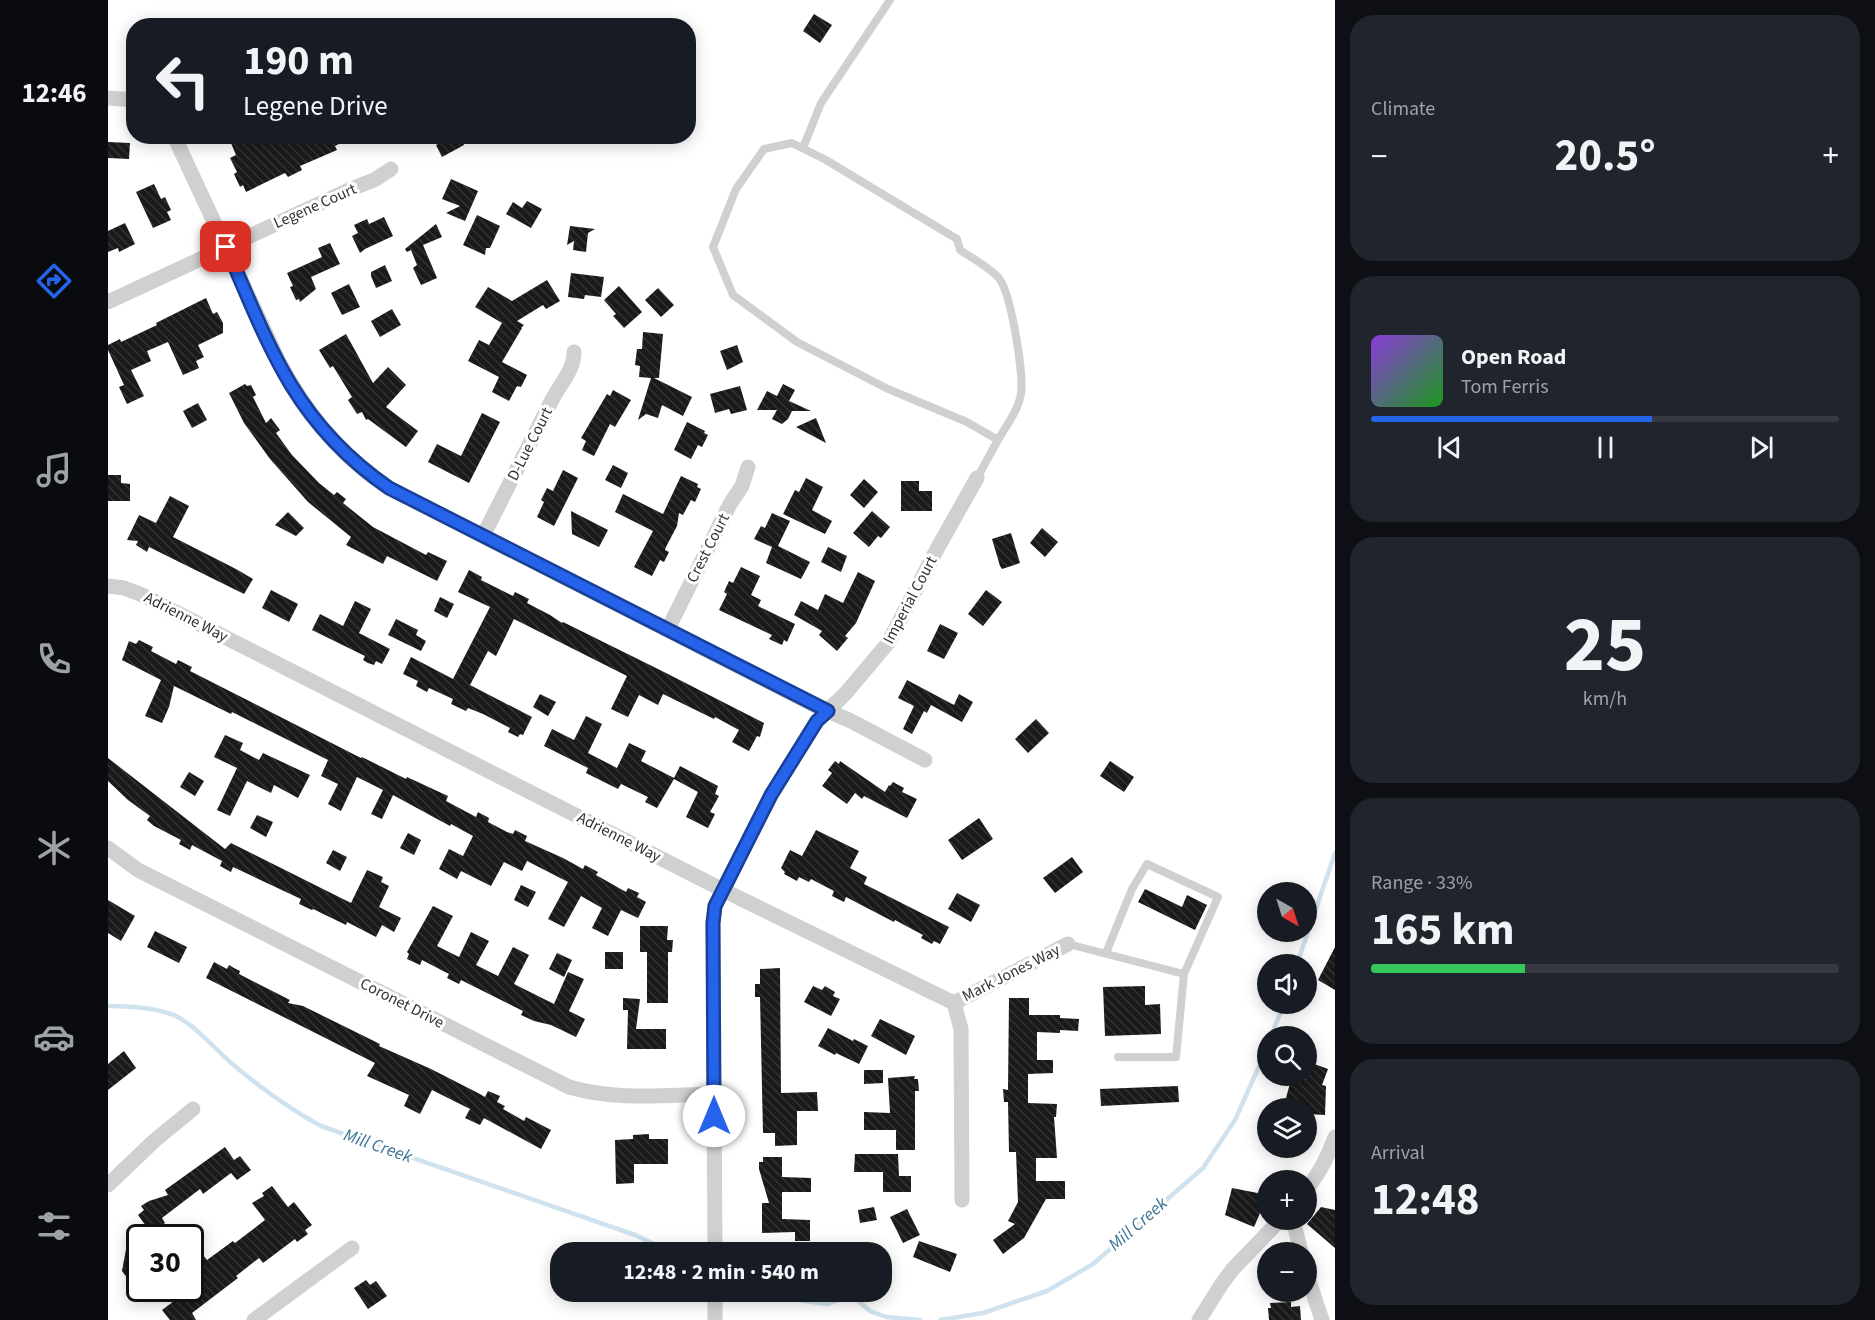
<!DOCTYPE html>
<html lang="en">
<head>
<meta charset="utf-8">
<style>
	body { margin:0; font-family:"Source Sans 3",sans-serif; background:#20242c; color:#f1f3f6; height:100vh; display:flex; flex-direction:column; font-size:22px; white-space:nowrap }
	* { box-sizing:border-box; margin:0 }
	p { font-size:20px; color:#9ea1a6 }
	.icon { flex:none; width:33px; height:33px; fill:none; stroke:currentColor; stroke-width:2; stroke-linecap:round; stroke-linejoin:round }
	.map { position:relative; flex:1; overflow:hidden }
	.panel { display:flex; flex-direction:column; gap:15px; padding:15px; background:#0d0f14; width:540px }
	.panel>* { flex:none }
	.guide { position:absolute; left:18px; top:18px; width:570px; height:126px; border-radius:24px; box-shadow:0 3px 15px #0003; background:#171b24; color:#f1f3f6; overflow:hidden }
	.needle { width:39px; rotate:141deg }
	.buttons { position:absolute; left:1149px; top:882px; display:grid; gap:12px }
	.buttons a { display:grid; place-items:center; width:60px; height:60px; border-radius:50%; background:#171b24; box-shadow:0 3px 15px #0003; font-size:30px }
	.speed { position:absolute; left:18px; top:1224px; display:flex; gap:12px; font-size:30px; font-weight:700; text-align:center }
	.speed>* { display:grid; place-content:center; width:78px; height:78px; border-radius:50%; background:#171b24; box-shadow:0 3px 15px #0003; line-height:1 }
	.speed .limit { border:3px solid #111; border-radius:9px; background:#fff; color:#111 }
	.pin { position:absolute; display:grid; place-items:center; width:51px; height:51px; color:#fff; margin:-26px; border-radius:12px; box-shadow:0 3px 9px #0006 }
	.me { position:absolute; width:66px; margin:-33px; rotate:0deg; stroke-linejoin:round; filter:drop-shadow(0 0 4px #0008) }
	.turn { display:flex; align-items:center; gap:21px; height:126px; padding:0 18px; font-size:27px }
	.turn .icon { width:78px; height:78px; stroke-width:2.5 }
	.turn b { display:block; font-size:42px; line-height:51px }
	.big { font-size:45px; font-weight:700; line-height:1.1 }
	.panel .card { flex:1; display:flex; flex-direction:column; justify-content:center; gap:9px; min-width:0; padding:0 21px; border-radius:24px; background:#20242c }
	.panel .dial { align-items:center; gap:0 }
	.dial b { font-size:78px; line-height:1 }
	.song { display:flex; align-items:center; gap:18px }
	.cover { width:72px; height:72px; border-radius:9px; background:linear-gradient(135deg,hsl(270 70% 55%),hsl(120 70% 35%)) }
	.played { height:6px; border-radius:3px; background:linear-gradient(90deg,#2563eb 60%,#363941 60%) }
	.keys { display:flex; justify-content:space-around; direction:ltr }
	.heat { display:flex; justify-content:space-between; align-items:center; font-size:33px; direction:ltr }
	.charge { height:9px; border-radius:4px; background:linear-gradient(90deg,#34c759 33%,#363941 0) }
	.trip { position:absolute; left:442px; top:1242px; width:342px; height:60px; border-radius:24px; background:#171b24; box-shadow:0 3px 15px #0003; font-weight:700; line-height:60px; text-align:center }
	main { display:flex; flex:1; min-height:0 }
	.dock { display:flex; flex-direction:column; width:108px; justify-content:space-around; align-items:center; background:#090b0e; color:#9ea1a6 }
	.dock .icon { width:42px; height:42px }
	.dock .on { color:#2563eb }
	.dock b { font-size:27px; color:#f1f3f6 }
	.map>svg:first-child { display:block }
	.lines { fill:none; stroke-linecap:round; stroke-linejoin:round }
	.stream { stroke:#cfe2ee; stroke-width:4.5 }
	.building { fill:url(#building-back-hatch) }
	.lane { stroke:#d0d0d0; stroke-width:8 }
	.street { stroke:#d0d0d0; stroke-width:15 }
	.route-casing { stroke:#184099; stroke-width:15 }
	.route { stroke:#2563eb; stroke-width:10 }
	.labels { text-anchor:middle; dominant-baseline:central; stroke-width:6; stroke-linejoin:round; paint-order:stroke }
	.street-label { font-size:16px; fill:#333; stroke:#fff }
	.water-label { font-size:18px; font-style:italic; fill:#3f7597; stroke:#fff }
</style>
</head>
<body>
<main>
<nav class="dock">
<b>12:46</b>
<svg class="icon on" aria-label="directions" viewBox="0 0 24 24"><path d="M12 3l9 9-9 9-9-9zM9 14v-3h6M13 9l2 2-2 2"/></svg>
<svg class="icon" aria-label="music" viewBox="0 0 24 24"><path d="M9 18V5l10-2v13"/><circle cx="6" cy="18" r="3"/><circle cx="16" cy="16" r="3"/></svg>
<svg class="icon" aria-label="phone" viewBox="0 0 24 24"><path d="M5 4h4l2 5-3 2q2 4 5 5l2-3 5 2v4C11 20 4 13 5 4z"/></svg>
<svg class="icon" aria-label="climate" viewBox="0 0 24 24"><path d="M12 3v18M4 7l16 10M4 17L20 7"/></svg>
<svg class="icon" aria-label="car" viewBox="0 0 24 24"><path d="M5 17H2v-5l4-1 3-4h7l3 4 3 1v5h-3M9 17h6M6 11h13"/><circle cx="7" cy="17" r="2"/><circle cx="17" cy="17" r="2"/></svg>
<svg class="icon" aria-label="filters" viewBox="0 0 24 24"><path d="M4 7h16M4 17h16"/><circle cx="9" cy="7" r="2"/><circle cx="15" cy="17" r="2"/></svg>
</nav>
<div class="map">
<svg width="1227" height="1320" viewBox="0 0 1227 1320">
	<defs>
		<pattern id="building-back-hatch" width="6" height="6" patternUnits="userSpaceOnUse" patternTransform="scale(1.5)"><rect width="6" height="6" fill="#1a1a1a"/><path d="M-1 5l2 2M0 0l6 6M5-1l2 2" fill="none" stroke="#333"/></pattern>
	</defs>
	<rect width="100%" height="100%" fill="#fff"/>
	<g class="lines">
		<path class="stream" d="M1189,964L1227,853
			M0,1006C20,1006 41,1007 60,1013C82,1019 105,1047 122,1062C150,1086 180,1108 213,1126L527,1235L563,1252
			M1163,1036L1176,1004
			M663,1292L690,1300L720,1304L734,1299L749,1300L762,1311L778,1317L812,1320
			M832,1320L875,1313L939,1291L985,1264L1095,1168L1127,1120L1160,1046"/>
	</g>
	<path class="building" d="M706,14L724,25L712,43L695,31Z
		M120,136H246L227,146L229,150L192,166L194,170L180,177L177,173L138,192L135,185L132,187L126,174L129,172L122,158L128,155Z
		M329,136H352L356,145L334,157L328,145L332,143Z
		M0,142L22,143L21,159L0,158Z
		M343,179L370,191L357,221L338,213L352,206L334,199Z
		M46,184L53,199L57,197L63,210L59,212L63,220L45,228L28,192Z
		M419,201L434,209L423,228L398,214L405,202L414,208Z
		M369,215L392,226L382,248H378L377,255L355,245Z
		M276,217L285,236L257,249L252,253L244,236L250,233L246,225L259,219L261,224Z
		M17,223L27,244L11,252L10,248L0,252V231Z
		M328,224L334,237L315,245L329,278L313,285L305,268L309,265L303,250L299,252L297,249Z
		M462,226L487,229L480,233L478,252L465,250L466,241L459,245Z
		M222,243L232,264L203,277L208,289L192,302L191,299L188,300L182,287L185,286L179,273L214,257L210,248Z
		M277,265L284,281L268,288L263,276V272Z
		M463,273L496,277L493,297L477,295L476,299L460,297Z
		M439,280L452,301L438,309L435,305L409,321L416,325L413,328H414L394,362L419,375L413,387L409,386L401,401L384,392L391,377L360,361L371,340L381,345L394,323L367,307L380,287L404,301Z
		M241,284L252,307L234,315L223,293Z
		M511,286L534,312L516,328L505,316L508,314L496,300Z
		M550,288L566,305L553,317L537,300Z
		M98,298L105,314L109,312L115,323V333L90,345L96,357L88,361L91,368L75,375L60,342L39,351L43,361L23,370L36,396L19,404L11,387L16,385L0,350V345L12,339L13,342L49,325L48,323Z
		M284,309L293,325L272,337L263,321Z
		M535,332L555,334L551,378H546L584,397L575,416L554,405L550,418L538,414L530,420L543,378L531,377L532,366L527,365L529,349H534Z
		M238,334L265,383L280,367L298,385L278,407L310,431L298,447L260,419L258,420L254,412L249,414L240,400L244,397L225,366L222,368L211,350Z
		M629,345L635,362L619,370L612,351Z
		M137,384L139,386L143,385L148,395L145,397L158,423L163,418L172,430L168,433L184,455L211,483L226,495L229,492L238,499L235,503L265,527L318,555L320,552L339,561L329,581L279,556L275,564L238,545L243,537L200,502L162,459L136,423L121,393Z
		M675,384L687,390L681,401L703,411H684L680,419L674,424L664,419L669,410H649L659,391L669,396Z
		M632,386L639,410L623,414L621,409L607,413L602,394Z
		M505,390L523,400L507,427L502,424L486,456L474,450L478,441L473,438L499,394L502,396Z
		M90,403L99,420L84,428L75,411Z
		M374,413L392,422L361,483L320,462L329,444L353,456Z
		M708,418L718,443L688,427Z
		M579,422L597,431L596,433L600,435L594,447L590,445L583,459L566,450Z
		M505,465L520,473L513,488L497,480Z
		M455,470L470,478L446,526L429,517L436,502L433,500L439,488L445,491Z
		M0,475H13V483L22,484V501H0Z
		M573,476L590,484L589,487L593,489L587,502L583,500L575,515L571,513L569,526L558,547L557,550L561,552L556,562L552,560L544,576L526,567L545,531L507,512L515,494L555,514Z
		M698,478L715,487L704,510L724,521L717,534L675,514L687,490L691,492Z
		M756,479L770,492L756,508L742,495Z
		M793,481H811V491H824V511H793Z
		M62,496L81,506L65,537L128,569L145,579L136,594L41,547L39,552L28,545L30,541L19,540L31,515L48,523Z
		M463,511L500,530L491,547L464,534Z
		M764,511L782,527L773,538L770,536L761,547L745,533Z
		M180,512L196,528L188,536L167,525Z
		M664,513L682,521L670,546L702,562L693,579L658,563L664,547L646,539L653,526L657,528Z
		M934,528L950,542L937,557L922,543Z
		M903,533L912,563L894,569L892,566L884,539Z
		M720,547L739,556L733,572L713,562Z
		M633,567L652,576L643,595L653,600L650,606L687,624L679,642L676,640L674,645L661,639L664,635L611,610L619,594L616,592L621,581L625,583Z
		M361,570L374,577L373,580L405,596L407,592L421,599L419,603L442,615L454,623L455,622L554,671L656,723L652,737L649,736L641,751L624,742L631,730L607,717L606,719L555,694L550,705L531,695L520,717L503,709L519,676L406,619L388,656L380,651L362,685L424,717L415,735L412,734L410,737L400,732L402,728L375,714L360,708L358,711L343,704L345,699L321,688L319,692L308,686L310,681L295,674L303,657L345,679L382,607L350,592Z
		M750,572L767,581L748,623L737,636L740,638L729,651L711,635L714,631L686,615L693,601L710,610L717,594L735,603Z
		M163,590L190,604L181,622L154,608Z
		M878,590L894,602L875,626L860,614Z
		M332,597L346,604L339,618L326,611Z
		M247,601L263,609L251,633L282,649L274,664L268,661L266,665L260,663L255,660L257,656L204,630L212,614L235,626Z
		M288,619L310,630L308,635L318,641L313,651L280,635Z
		M832,624L850,633L836,659L819,651Z
		M31,640L45,647L43,651L68,664L70,660L84,667L82,671L253,758L254,757L298,779L299,777L327,790L340,796L338,801L368,817L370,812L381,818L380,822L399,832L405,834L407,830L419,836L417,841L455,858L475,869L477,865L490,872L488,875L518,892L520,888L531,893L529,897L538,902L530,918L513,910L500,936L484,928L494,908L473,896L456,927L440,919L460,882L419,861L414,871L396,862L383,886L353,871L349,879L331,869L341,849L355,856L365,836L343,824L342,826L285,795L274,819L263,814L275,790L249,777L233,811L220,804L230,784L213,776L220,760L124,712L123,714L66,686L61,707L54,723L37,716L53,680L14,660L21,641L28,644Z
		M799,680L846,705L851,694L865,702L854,722L823,705L819,713L816,711L804,734L795,729L806,706L790,698Z
		M432,694L448,702L440,716L425,707Z
		M478,716L494,724L480,753L509,768L521,743L538,751L533,761L566,778L572,766L610,786L607,794L611,796L602,812L607,814L600,828L578,817L590,792L566,779L549,808L537,802L540,797L513,784L510,789L478,773L480,768L436,746L444,729L466,740Z
		M928,719L941,733L920,753L907,739Z
		M117,735L135,743L132,750L151,760L155,753L202,775L190,798L166,785L163,793L139,781L122,816L109,810L129,768L106,757Z
		M0,758L117,849L123,843L243,903L259,870L275,877L273,882L281,886L271,907L293,918L286,932L274,925L268,937L239,922L238,925L205,909L204,910L191,904L193,899L125,867L123,872L112,866L114,861L84,845L82,850L71,844L73,840L46,826L39,820L42,816L20,800L0,781Z
		M727,761L731,764L732,761L777,792L781,785L782,786L785,782L796,788L794,792L809,799L799,818L756,796L754,799L747,793L739,804L714,786L724,773L720,770Z
		M1002,761L1026,777L1016,792L992,776Z
		M81,772L96,781L87,796L72,787Z
		M149,815L165,822L158,837L142,828Z
		M871,818L885,839L854,860L840,840Z
		M708,830L751,851L742,868L759,877L756,884L841,927L832,944L826,941L824,944L813,938L815,935L787,920L786,922L738,897L736,902L724,896L726,891L703,879L701,882L691,877L689,881L676,874L677,872L673,868L682,850L694,856Z
		M300,833L313,840L306,855L292,848Z
		M225,850L239,857L232,871L218,863Z
		M964,857L975,872L947,893L935,878Z
		M413,885L428,892L420,907L406,900Z
		M1037,889L1074,907L1079,895L1099,905L1087,930L1030,902Z
		M849,893L872,905L863,922L840,909Z
		M0,900L27,916L13,941L0,933Z
		M325,906L345,916L329,946L351,957L363,932L381,941L368,965L390,976L405,947L421,955L406,984L446,1004L460,972L476,979L461,1011L477,1019L468,1037L443,1025L426,1021L413,1015L415,1011L353,980L351,984L339,978L341,974L314,960L312,965L299,959L301,954L299,952Z
		M532,926H560L559,940H565L564,952H560V1003H539V952H532Z
		M47,931L79,947L71,963L39,947Z
		M1227,947V990L1210,980Z
		M497,952H515V969H497Z
		M449,953L464,960L456,977L441,969Z
		M106,962L119,969L121,965L126,968L132,971L131,974L182,1000L180,1003L195,1006L272,1044L271,1046L323,1069L370,1093L377,1097L380,1091L392,1096L389,1102L397,1106L395,1109L416,1121L418,1117L443,1130L433,1149L376,1118L372,1125L357,1118L362,1109L324,1090L312,1114L296,1106L301,1095L259,1076L267,1063L98,978Z
		M672,968L673,1093L709,1092L710,1111H689V1145L667,1146V1133H655L652,997H647V984H652V969Z
		M705,986L714,990L717,986L727,992L725,996L732,999L723,1016L696,1002Z
		M1037,986V1005L1052,1004L1053,1034L997,1036L995,987Z
		M515,998L532,999L528,1029H558V1049H519L520,1010H515Z
		M901,998H921V1015H952V1018L971,1019L970,1031L952,1030V1033L929,1032V1060H945V1073L920,1074V1103L949,1104L948,1117H946L949,1158H928V1181H957V1199H938L916,1238L895,1254L885,1240L907,1224L900,1221L910,1202L908,1152H901L900,1102H896L895,1089L900,1090Z
		M772,1019L807,1036L798,1055L763,1036Z
		M720,1028L745,1041L746,1039L760,1046L751,1064L728,1053L727,1055L710,1046Z
		M16,1051L28,1068L0,1090V1064Z
		M1198,1061L1220,1069L1214,1085L1218,1086L1217,1115L1198,1114V1108H1177L1178,1098L1184,1076L1198,1080Z
		M756,1070H775V1083L756,1084Z
		M807,1076L806,1079H810L811,1091H807V1150H788V1130H756V1112L782,1113L780,1078Z
		M1070,1086L1071,1102L993,1106L992,1089Z
		M541,1134V1139H560V1164H526V1183L508,1184L507,1140L525,1139V1135Z
		M117,1147L126,1160L132,1156L143,1170L129,1180L123,1173L95,1194L92,1189L54,1218L57,1223L43,1233L30,1215L36,1210L33,1206L41,1201L60,1195L57,1190Z
		M747,1154H790L791,1176H803V1192H775V1172H746Z
		M655,1157H674V1177L703,1178V1192H674V1219L702,1220V1241H687V1232L654,1233V1203H661L651,1169V1162H655Z
		M164,1186L180,1207L186,1202L204,1225L197,1230L200,1234L189,1242L187,1239L155,1263L151,1258L128,1276L130,1278L84,1313L88,1320H62L54,1310L82,1289V1238L99,1260L125,1241L127,1243L157,1220L144,1203L156,1196L154,1193Z
		M1124,1188L1160,1195L1146,1227L1117,1215Z
		M766,1207L769,1220L752,1223L750,1210Z
		M1213,1207L1227,1210V1248L1199,1224Z
		M799,1209L812,1235L795,1243L782,1217Z
		M811,1241L849,1254L842,1272L805,1257Z
		M19,1244L32,1246V1295L14,1271Z
		M258,1280L262,1285L268,1281L279,1296L260,1309L246,1288Z
		M1183,1302V1307L1192,1306L1193,1320H1161L1160,1308H1163L1162,1303Z"/>
	<g class="lines">
		<path class="lane" d="M695,148L713,103L782,0
			M869,478L890,440L859,422L780,389L689,342L625,295L605,247L628,189L656,149L684,143L718,160L849,239L852,250C864,258 879,266 890,277C903,291 916,374 913,394C910,411 898,426 890,440
			M960,944L1076,974
			M998,953L1024,889L1039,864L1110,897L1076,974L1068,1057H1010"/>
		<path class="street" d="M0,98L26,100
			M66,136L172,364C193,402 221,442 255,469C263,476 272,482 281,488L708,706L741,720L817,760
			M0,302L243,189L266,180L283,169
			M375,536C398,490 422,444 445,398C453,383 466,370 466,352
			M0,586L16,588L32,594L615,890L846,1003L853,1029L854,1200
			M560,629L622,504L634,486L640,467
			M0,848L30,870L461,1087C509,1101 557,1095 606,1094
			M846,1003L960,944
			M0,1185L46,1141L85,1109
			M1198,1190C1211,1174 1220,1157 1227,1137
			M1185,1220L1193,1252
			M607,1252L605,923L607,906L663,795L709,721L737,694L780,643L829,549L869,478
			M1198,1272L1214,1320
			M607,1292V1320
			M146,1320L244,1248
			M1091,1320L1113,1285L1124,1270L1172,1220"/>
	</g>
	<g class="lines">
		<defs>
			<path id="route" d="M118,247C138,292 157,342 183,385C208,426 242,461 281,488L720,711L709,721L663,795L607,906L605,923L606,1116"/>
		</defs>
		<use href="#route" class="route-casing"/>
		<use href="#route" class="route"/>
	</g>
	<g class="labels">
		<g class="street-label">
			<text transform="translate(207 206) rotate(-24)">Legene Court</text>
			<text transform="translate(422 444) rotate(-63)">D-Lue Court</text>
			<text transform="translate(600 548) rotate(-63)">Crest Court</text>
			<text transform="translate(802 600) rotate(-62)">Imperial Court</text>
			<text transform="translate(78 617) rotate(27)">Adrienne Way</text>
			<text transform="translate(511 837) rotate(27)">Adrienne Way</text>
			<text transform="translate(903 973) rotate(-27)">Mark Jones Way</text>
			<text transform="translate(294 1003) rotate(27)">Coronet Drive</text>
		</g>
		<g class="water-label">
			<text transform="translate(270 1146) rotate(19)">Mill Creek</text>
			<text transform="translate(1030 1224) rotate(-41)">Mill Creek</text>
		</g>
	</g>
</svg>
<div class="buttons">
<a><svg class="needle" viewBox="-14 -14 28 28"><path d="M0-13l5 13h-10z" fill="#e53935"/><path d="M0 13l5-13h-10z" fill="#9ea1a6"/></svg></a>
<a><svg class="icon" aria-label="sound" viewBox="0 0 24 24"><path d="M4 9h4l5-4v14l-5-4H4zM17 9q2 3 0 6"/></svg></a>
<a><svg class="icon" aria-label="search" viewBox="0 0 24 24"><circle cx="10" cy="10" r="6"/><path d="M15 15l6 6"/></svg></a>
<a><svg class="icon" aria-label="layers" viewBox="0 0 24 24"><path d="M12 4l9 5-9 5-9-5zM3 14l9 5 9-5"/></svg></a>
<a>+</a>
<a>−</a>
</div>
<div class="speed"><div class="limit">30</div></div>
<div class="pin" style="left:118px;top:247px;background:#d93025"><svg class="icon" aria-label="arrive" viewBox="0 0 24 24"><path d="M6 21V4h12l-3 4 3 4H6"/></svg></div>
<svg class="me" style="left:606px;top:1116px" viewBox="-20 -20 40 40"><circle r="19" fill="#fff"/><path d="M0-13L10 11 0 6-10 11z" fill="#2563eb"/></svg>
<div class="trip">12:48 · 2 min · 540 m</div>
<div class="guide">
<div class="turn"><svg class="icon" aria-label="left" viewBox="0 0 24 24"><path d="M17 20v-9H6M10 6l-5 5 5 5"/></svg><div><b>190 m</b>Legene Drive</div></div>
</div>
</div>
<section class="panel">
<div class="card"><p>Climate</p>
<div class="heat"><a>−</a><b class="big">20.5°</b><a>+</a></div>
</div>
<div class="card">
<div class="song"><i class="cover"></i><div><b>Open Road</b><p>Tom Ferris</p></div></div>
<div class="played"></div>
<div class="keys"><svg class="icon" aria-label="previous" viewBox="0 0 24 24"><path d="M18 5L8 12l10 7zM5 5v14"/></svg><svg class="icon" aria-label="pause" viewBox="0 0 24 24"><path d="M8 5v14M16 5v14"/></svg><svg class="icon" aria-label="next" viewBox="0 0 24 24"><path d="M6 5l10 7-10 7zM19 5v14"/></svg></div>
</div>
<div class="card dial"><b>25</b><p>km/h</p></div>
<div class="card"><p>Range · 33%</p><b class="big">165 km</b><div class="charge"></div></div>
<div class="card"><p>Arrival</p><b class="big">12:48</b></div>
</section>
</main>
</body>
</html>
